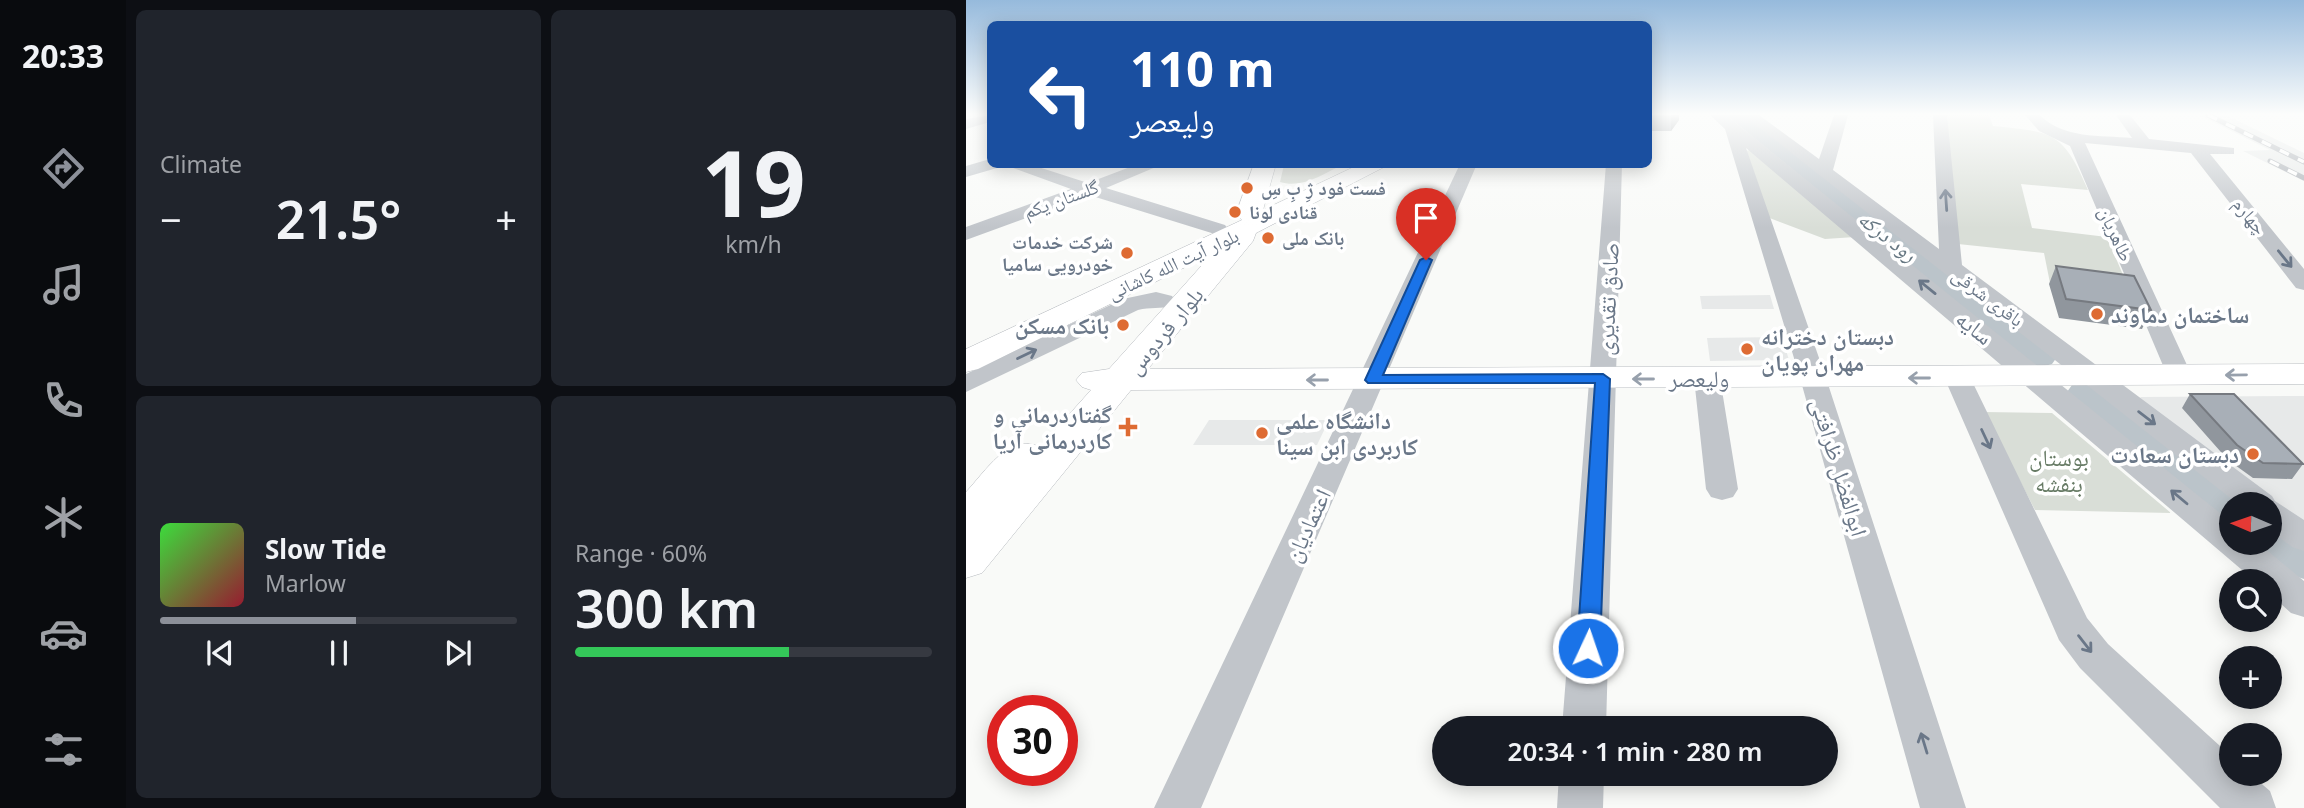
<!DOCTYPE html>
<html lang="en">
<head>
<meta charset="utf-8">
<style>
	body { margin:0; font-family:"Noto Sans","Noto Naskh Arabic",sans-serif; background:#20242c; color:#f1f3f6; height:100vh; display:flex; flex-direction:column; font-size:26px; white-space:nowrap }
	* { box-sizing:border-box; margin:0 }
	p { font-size:23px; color:#9ea1a6 }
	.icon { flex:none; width:38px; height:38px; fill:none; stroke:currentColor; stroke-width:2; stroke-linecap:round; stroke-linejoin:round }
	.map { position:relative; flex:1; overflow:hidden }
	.drawer { display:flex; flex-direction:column; gap:10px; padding:10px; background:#0d0f14; width:840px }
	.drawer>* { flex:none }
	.top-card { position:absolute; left:21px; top:21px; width:665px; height:147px; border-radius:10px; box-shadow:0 4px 18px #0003; background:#1a4fa0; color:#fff; overflow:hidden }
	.needle { width:46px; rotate:272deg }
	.tools { position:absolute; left:1253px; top:492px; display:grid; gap:14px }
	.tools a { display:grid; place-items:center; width:63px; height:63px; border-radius:50%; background:#171b24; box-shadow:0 4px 18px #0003; font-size:35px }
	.speed { position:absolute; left:21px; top:695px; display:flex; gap:14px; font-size:35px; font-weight:700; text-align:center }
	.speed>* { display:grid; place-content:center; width:91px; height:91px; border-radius:50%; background:#171b24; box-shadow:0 4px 18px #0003; line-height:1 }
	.speed .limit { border:10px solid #d22; background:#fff; color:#111 }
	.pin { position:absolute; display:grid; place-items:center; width:60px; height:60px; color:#fff; margin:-72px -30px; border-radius:50% 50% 50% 0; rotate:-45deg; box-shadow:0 0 7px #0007 }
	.pin .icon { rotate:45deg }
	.me { position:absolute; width:77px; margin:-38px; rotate:3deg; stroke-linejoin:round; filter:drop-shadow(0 0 5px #0008) }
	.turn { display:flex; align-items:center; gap:24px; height:147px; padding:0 28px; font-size:32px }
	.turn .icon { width:91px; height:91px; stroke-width:2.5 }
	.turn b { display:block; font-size:49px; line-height:60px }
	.big { font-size:52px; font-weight:600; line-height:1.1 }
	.drawer .card { flex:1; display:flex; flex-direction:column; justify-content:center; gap:10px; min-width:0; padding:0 24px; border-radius:10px; background:#20242c }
	.drawer .dial { align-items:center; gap:0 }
	.dial b { font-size:91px; line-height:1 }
	.song { display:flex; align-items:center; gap:21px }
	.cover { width:84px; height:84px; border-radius:10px; background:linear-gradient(135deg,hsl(120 70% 55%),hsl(350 70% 35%)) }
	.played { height:7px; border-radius:4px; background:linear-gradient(90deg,#8c9099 55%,#363941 55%) }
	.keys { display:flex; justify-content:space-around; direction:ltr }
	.heat { display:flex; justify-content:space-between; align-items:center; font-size:38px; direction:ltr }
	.charge { height:10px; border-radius:5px; background:linear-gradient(90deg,#34c759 60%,#363941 0) }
	.drawer .tiles { flex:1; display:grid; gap:10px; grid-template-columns:repeat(2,1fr) }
	.trip { position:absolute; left:466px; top:716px; width:406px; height:70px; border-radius:35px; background:#171b24; box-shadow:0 4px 18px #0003; font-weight:600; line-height:70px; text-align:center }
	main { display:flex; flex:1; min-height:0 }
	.tab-bar { display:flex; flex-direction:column; width:126px; justify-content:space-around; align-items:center; background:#090b0e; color:#9ea1a6 }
	.tab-bar .icon { width:49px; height:49px }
	.tab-bar .on { color:#8c9099 }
	.tab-bar b { font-size:32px; color:#f1f3f6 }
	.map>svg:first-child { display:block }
	.built { fill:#e7e9e9 }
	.green { fill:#d9ded7 }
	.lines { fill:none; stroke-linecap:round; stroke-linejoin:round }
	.river { fill:#bbc4ca; fill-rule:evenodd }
	.major-casing { stroke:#b5b9be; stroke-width:1 }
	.minor { fill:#c1c5ca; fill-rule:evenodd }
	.major { fill:#fff; fill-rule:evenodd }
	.rail-casing { stroke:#a3a8af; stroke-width:5 }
	.rail { stroke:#fff; stroke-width:3.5; stroke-dasharray:10; stroke-linecap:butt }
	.wall { fill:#90969d }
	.shaded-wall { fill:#767a80 }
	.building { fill:#a8afb7; stroke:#767a80; stroke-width:2 }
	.oneway { stroke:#6a7788 }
	.oneway2 { stroke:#97a0ac }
	.route { fill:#1a73e8; stroke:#114b97; stroke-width:2 }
	.poi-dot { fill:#de6b33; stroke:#fff; stroke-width:2.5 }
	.labels { text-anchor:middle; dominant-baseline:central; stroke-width:7; stroke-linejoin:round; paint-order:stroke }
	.far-poi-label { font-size:19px; font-weight:bold; fill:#6a7788; stroke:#fff; text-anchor:start }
	.far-street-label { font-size:19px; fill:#6a7788; stroke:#fff }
	.far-water-label { font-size:21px; font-style:italic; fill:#667782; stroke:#fff }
	.street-label { font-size:23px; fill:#6a7788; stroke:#fff }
	.poi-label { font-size:23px; font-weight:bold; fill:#6a7788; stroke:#fff; text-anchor:start }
	.park-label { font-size:23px; fill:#667a64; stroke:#fff }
</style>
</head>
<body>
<main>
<nav class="tab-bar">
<b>20:33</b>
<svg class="icon on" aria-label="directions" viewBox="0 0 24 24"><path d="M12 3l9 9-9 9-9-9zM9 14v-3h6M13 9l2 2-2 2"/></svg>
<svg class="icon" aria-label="music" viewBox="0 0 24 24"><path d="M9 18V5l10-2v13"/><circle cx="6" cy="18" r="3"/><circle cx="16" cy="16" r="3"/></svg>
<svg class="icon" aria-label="phone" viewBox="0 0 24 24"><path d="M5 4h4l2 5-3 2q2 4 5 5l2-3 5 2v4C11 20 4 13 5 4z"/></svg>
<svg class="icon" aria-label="climate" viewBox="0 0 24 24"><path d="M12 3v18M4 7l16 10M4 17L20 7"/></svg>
<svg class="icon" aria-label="car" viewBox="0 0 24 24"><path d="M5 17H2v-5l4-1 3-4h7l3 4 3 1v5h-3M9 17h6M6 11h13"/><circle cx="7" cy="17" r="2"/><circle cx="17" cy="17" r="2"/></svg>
<svg class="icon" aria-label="filters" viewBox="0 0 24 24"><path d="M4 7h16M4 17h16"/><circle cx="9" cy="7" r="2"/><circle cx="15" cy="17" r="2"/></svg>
</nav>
<section class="drawer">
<div class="tiles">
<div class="card"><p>Climate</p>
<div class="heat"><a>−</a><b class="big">21.5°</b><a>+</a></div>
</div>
<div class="card dial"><b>19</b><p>km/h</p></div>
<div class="card">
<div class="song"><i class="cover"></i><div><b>Slow Tide</b><p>Marlow</p></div></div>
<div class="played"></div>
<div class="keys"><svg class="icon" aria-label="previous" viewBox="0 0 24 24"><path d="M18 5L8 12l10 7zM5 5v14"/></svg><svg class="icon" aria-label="pause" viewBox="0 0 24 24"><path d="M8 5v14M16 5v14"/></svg><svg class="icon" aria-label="next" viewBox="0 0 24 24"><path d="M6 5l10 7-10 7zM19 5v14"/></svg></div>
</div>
<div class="card"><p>Range · 60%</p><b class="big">300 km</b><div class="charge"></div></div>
</div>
</section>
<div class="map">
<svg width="1338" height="808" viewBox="0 0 1338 808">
	<rect width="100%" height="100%" fill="#f9faf8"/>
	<path class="built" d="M1233,115H1260L1338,153V181L1277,151L1304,150Z
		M804,295L808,309H736L734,296Z
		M816,337L823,360L744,361L741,338Z
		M1338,396V531L1169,403L1175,397Z
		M243,420H363L351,445H227Z"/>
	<path class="green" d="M977,115H1023L1027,126C1088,132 1097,132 1122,190L1055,184L1066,228L1141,237L1165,294L1084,283L1078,253L992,244Z
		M785,150L889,237L859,239L801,217L778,151Z
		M318,165V164L376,165C357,174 336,189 314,182Z
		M1018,412L1086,413L1205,513L1069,510Z"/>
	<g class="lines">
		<path class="river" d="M760,115H780L1086,350L1091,357L1086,364L1075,367L1064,364Z
			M1118,382L1130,385L1279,496L1284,504H1265V521L1251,516L1106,399L1101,392L1106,385Z
			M1304,520L1319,525L1338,538V579L1322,574L1289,547L1286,542H1304Z"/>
		<defs>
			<path id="major" d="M288,164H310L297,210L394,164H424L290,233L287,241L182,369L1338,364V384L165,390L16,573L0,578V492C19,472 43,432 74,447L125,390L116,387L110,380L116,373L143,369L246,254L12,369L0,372V349L276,220L270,214Z"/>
		</defs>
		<use href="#major" class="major-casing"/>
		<path class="minor" d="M24,115V122L0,129V119Z
			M744,115H760L1265,522V542H1291L1338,581V617L1325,613L1304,594V581H1289L780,148L860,378L1000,808H954L834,378L759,129Z
			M777,115H793L853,159L868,115H882L867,170L973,249L967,115H981L996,265L1306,496L1309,501L1338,520V551L1326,547L1304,530V504H1272Z
			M1059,115H1074C1097,139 1134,135 1166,138L1150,115H1164L1183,139L1268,148V154H1244L1338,269V290L1330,288L1225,153L1119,143L1226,376L1222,382H1204L1104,146L1073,131Z
			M24,159V164H33L31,168L0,177V166Z
			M36,164H63L122,183L172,164H197L140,188L259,225L262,229L252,235L123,195L0,240V227L105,189Z
			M494,164H511L235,808H188Z
			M640,164H656L640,728H596Z
			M190,292L206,296L210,301L206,306C195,309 184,307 172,310L0,392V374L157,299Z
			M991,369L1000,371L1004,377L1121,618L1142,644L1265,756V774H1284L1304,791L1310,808H1254L1114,668L1093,640L978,377L982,371Z
			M741,370L750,372L754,378L772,489L767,497L756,500L745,497L740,489L728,378L732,372Z
			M593,774H638L637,808H591Z"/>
		<use href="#major" class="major"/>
		<defs>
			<path id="rail" d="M1242,115L1338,162
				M1304,161L1338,178"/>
		</defs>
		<use href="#rail" class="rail-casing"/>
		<use href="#rail" class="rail"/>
	</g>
	<path class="wall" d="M682,115H713V120L705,131H682Z
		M439,164H488L485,168H440Z
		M1090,266L1185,310L1176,329L1093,318L1083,284Z
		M1224,394L1337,464L1326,479L1287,478L1262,460L1216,408Z"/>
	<path class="shaded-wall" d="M705,115H713V120L705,131Z"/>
	<path class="building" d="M1090,266L1168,276L1185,310L1100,299Z
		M1224,394H1268L1337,464L1297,463L1271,445Z"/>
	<defs><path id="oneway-shaft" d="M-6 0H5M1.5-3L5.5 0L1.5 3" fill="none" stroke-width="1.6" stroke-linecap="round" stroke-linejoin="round" transform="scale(1.75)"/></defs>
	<g class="oneway">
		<use href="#oneway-shaft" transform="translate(980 200) rotate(-94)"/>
		<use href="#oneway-shaft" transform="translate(1319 259) rotate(51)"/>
		<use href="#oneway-shaft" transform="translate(961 287) rotate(-141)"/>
		<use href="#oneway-shaft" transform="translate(61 354) rotate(-26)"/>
		<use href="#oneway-shaft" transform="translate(1181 418) rotate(37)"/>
		<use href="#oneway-shaft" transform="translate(1020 439) rotate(65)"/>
		<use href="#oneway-shaft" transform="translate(1213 497) rotate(-140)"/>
		<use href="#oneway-shaft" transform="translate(1119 644) rotate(52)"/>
		<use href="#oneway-shaft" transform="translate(958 743) rotate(-107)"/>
	</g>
	<g class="oneway2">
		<use href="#oneway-shaft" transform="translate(1270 375) rotate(179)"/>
		<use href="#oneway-shaft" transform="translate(953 378) rotate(180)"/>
		<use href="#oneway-shaft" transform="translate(677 379) rotate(180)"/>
		<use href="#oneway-shaft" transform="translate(351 380) rotate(180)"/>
	</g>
	<linearGradient id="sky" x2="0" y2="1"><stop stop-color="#96badc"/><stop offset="0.5" stop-color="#fcfdfc"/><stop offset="1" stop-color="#fcfdfc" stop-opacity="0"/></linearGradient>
	<rect width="1338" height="228" fill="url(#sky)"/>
	<path class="route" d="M460,257L466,260L417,375L637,374L644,379L634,648L630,654L622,657L615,654L611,648L629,383H402L399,380L454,260Z"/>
	<g class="poi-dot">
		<circle cx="281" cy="188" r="7"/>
		<circle cx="269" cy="212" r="7"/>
		<circle cx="302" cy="238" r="7"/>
		<circle cx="161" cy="253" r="7"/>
		<circle cx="1131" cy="314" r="7"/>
		<circle cx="157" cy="325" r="7"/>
		<circle cx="781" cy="349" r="7"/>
		<path d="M158.5 416.5h7v7h7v7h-7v7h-7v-7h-7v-7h7z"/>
		<circle cx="296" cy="433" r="7"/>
		<circle cx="1287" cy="454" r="7"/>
	</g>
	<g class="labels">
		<g class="far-poi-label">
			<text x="295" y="188">فست فود ژِ بِ سِ</text>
			<text x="283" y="212">قنادی لونا</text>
			<text x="316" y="238">بانک ملی</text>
			<text x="147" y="242" text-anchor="end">شرکت خدمات<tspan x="147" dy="22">خودرویی سامیا</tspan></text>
		</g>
		<g class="far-street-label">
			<text transform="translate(95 199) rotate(-20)">گلستان یکم</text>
			<text transform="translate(1284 216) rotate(51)">چهارم</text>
			<text transform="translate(1150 234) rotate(66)">طاهریان</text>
			<text transform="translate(207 264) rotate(-25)">بلوار آیت الله کاشانی</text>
			<text transform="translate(1022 297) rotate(37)">باقری شرقی</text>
		</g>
		<g class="far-water-label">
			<text transform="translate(922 236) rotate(38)">رود درکه</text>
		</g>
		<g class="street-label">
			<text transform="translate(641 299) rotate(-87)">صادق تقدیری</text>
			<text transform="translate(1009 327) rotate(39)">سایه</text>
			<text transform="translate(198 330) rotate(-50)">بلوار فردوس</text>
			<text x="733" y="378">ولیعصر</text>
			<text transform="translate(874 467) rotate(73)">ابوالفضل ظرافتی</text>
			<text transform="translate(341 525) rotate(-65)">اعتمادیان</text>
		</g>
		<g class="poi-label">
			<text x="1145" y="314">ساختمان دماوند</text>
			<text x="143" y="325" text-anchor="end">بانک مسکن</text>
			<text x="795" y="336">دبستان دخترانه<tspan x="795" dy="26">مهران پويان</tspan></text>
			<text x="146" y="414" text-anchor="end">گفتاردرمانی و<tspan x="146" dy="26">کاردرمانی آریا</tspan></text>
			<text x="310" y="420">دانشگاه علمی<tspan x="310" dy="26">کاربردی ابن سینا</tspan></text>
			<text x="1273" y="454" text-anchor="end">دبستان سعادت</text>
		</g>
		<g class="park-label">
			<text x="1093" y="457">بوستان<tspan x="1093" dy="26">بنفشه</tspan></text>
		</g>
	</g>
</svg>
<div class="tools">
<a><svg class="needle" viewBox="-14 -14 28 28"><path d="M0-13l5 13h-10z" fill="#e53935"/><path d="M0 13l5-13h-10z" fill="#9ea1a6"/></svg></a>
<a><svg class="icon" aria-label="search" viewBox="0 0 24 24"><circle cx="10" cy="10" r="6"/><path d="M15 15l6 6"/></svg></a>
<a>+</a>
<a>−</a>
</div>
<div class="speed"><div class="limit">30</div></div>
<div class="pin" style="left:460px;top:260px;background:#d93025"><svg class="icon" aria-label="arrive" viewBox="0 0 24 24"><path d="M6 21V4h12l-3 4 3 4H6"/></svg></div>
<svg class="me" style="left:622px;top:648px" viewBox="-20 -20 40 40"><circle r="17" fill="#1a73e8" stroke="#fff" stroke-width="3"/><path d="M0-11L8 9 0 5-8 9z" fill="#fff"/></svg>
<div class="trip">20:34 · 1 min · 280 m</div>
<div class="top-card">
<div class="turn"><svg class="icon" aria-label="left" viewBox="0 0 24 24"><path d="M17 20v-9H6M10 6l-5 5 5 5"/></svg><div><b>110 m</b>ولیعصر</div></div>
</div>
</div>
</main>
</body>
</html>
